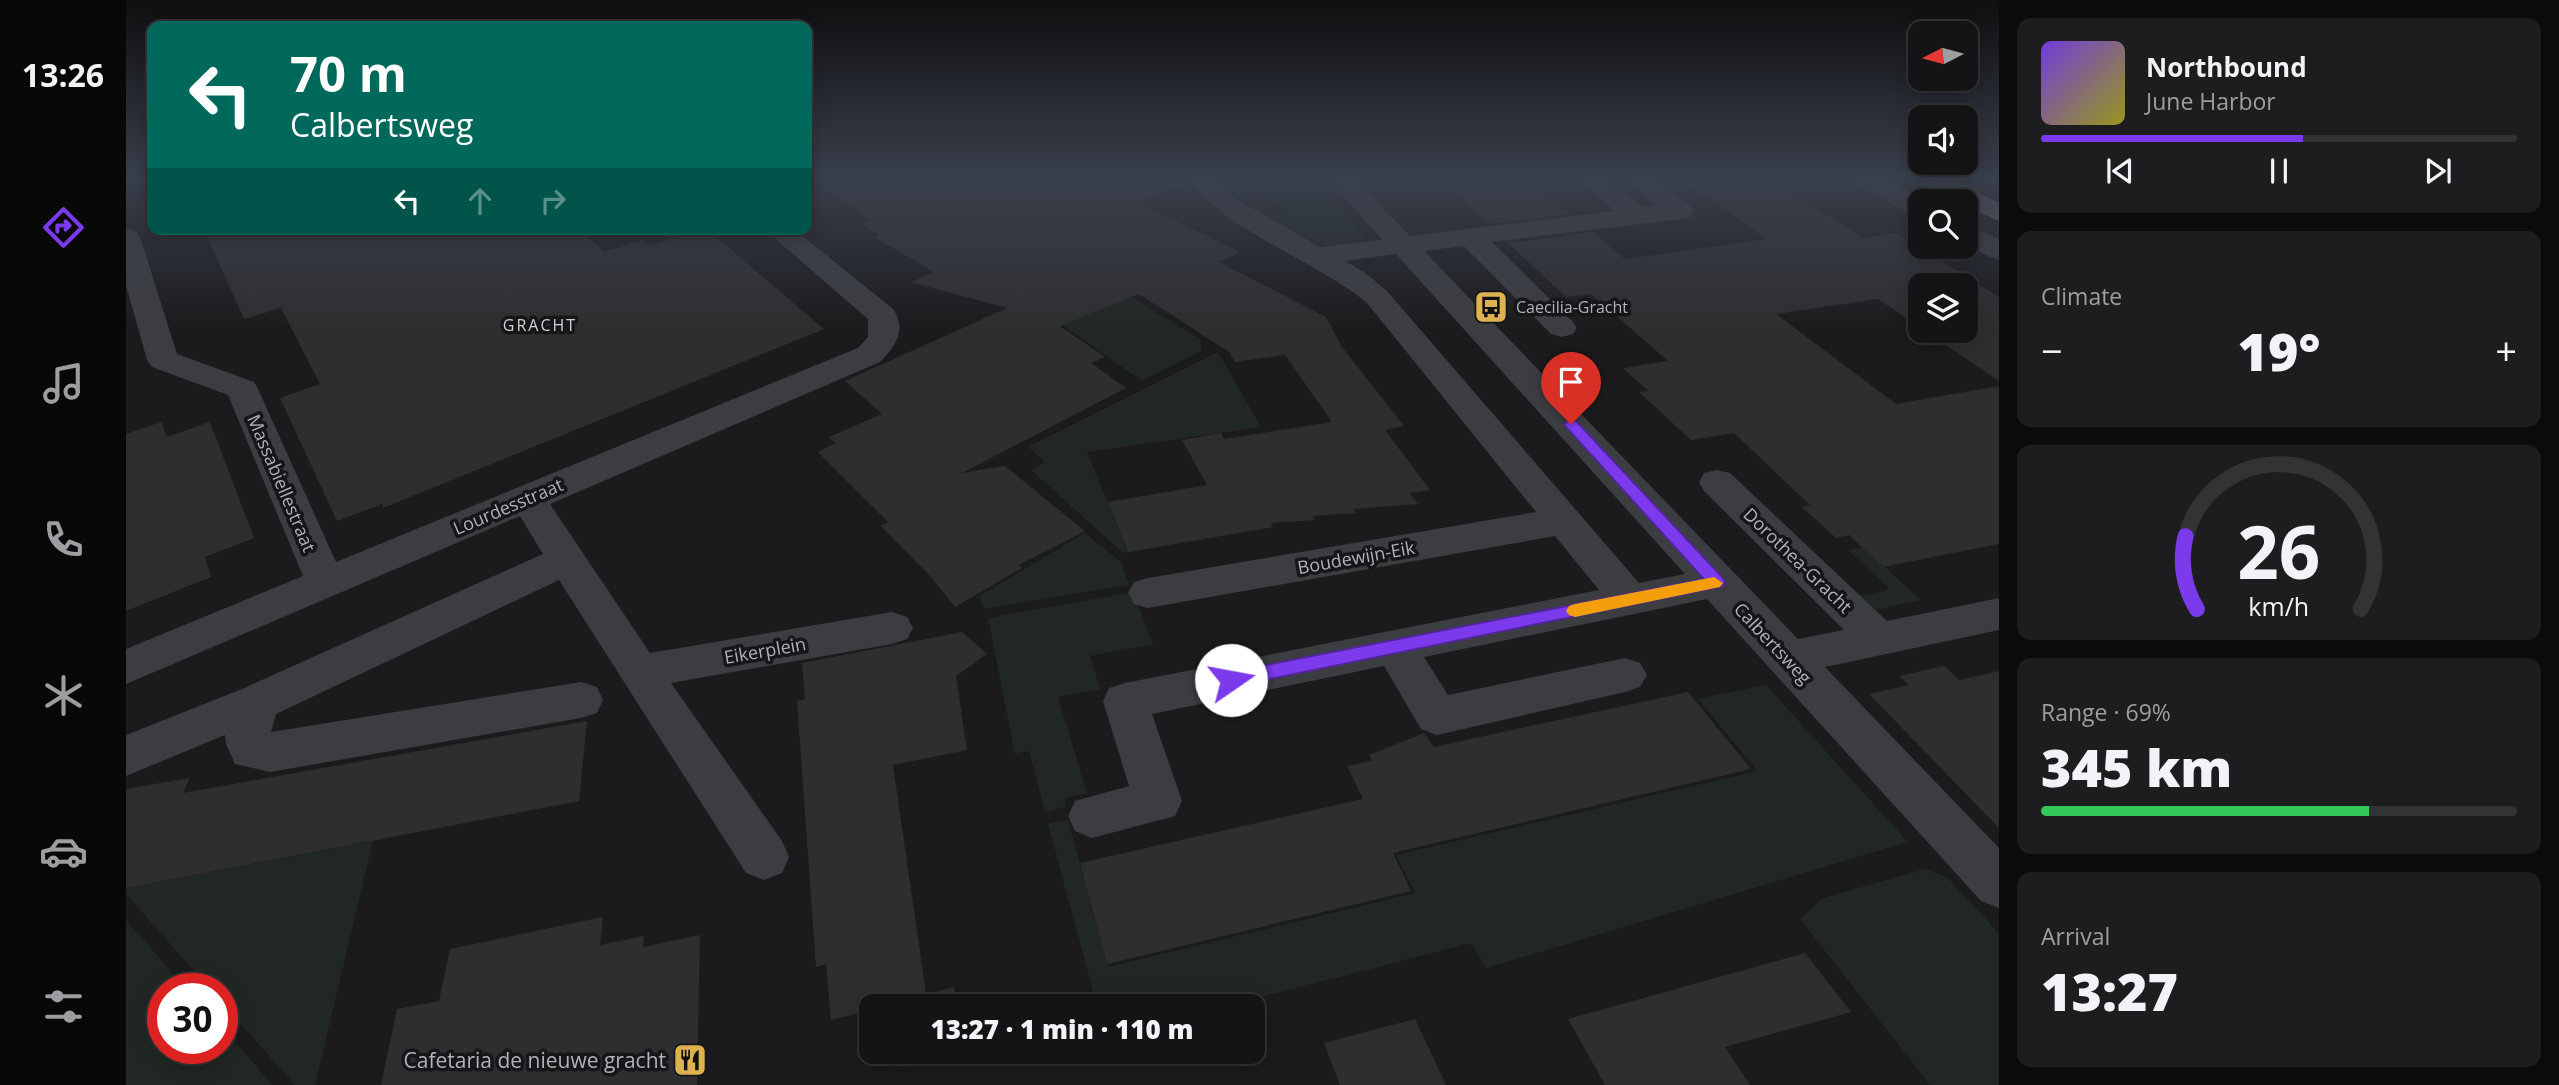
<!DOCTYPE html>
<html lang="en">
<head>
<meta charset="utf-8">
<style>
	body { margin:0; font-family:"Open Sans",sans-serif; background:#1d1d1f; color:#f1f3f6; height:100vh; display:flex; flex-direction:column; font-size:26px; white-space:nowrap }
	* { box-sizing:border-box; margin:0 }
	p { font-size:23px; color:#9d9ea1 }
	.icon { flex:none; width:38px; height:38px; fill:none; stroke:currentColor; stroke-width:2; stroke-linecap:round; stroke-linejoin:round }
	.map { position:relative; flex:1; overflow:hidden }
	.sheet { display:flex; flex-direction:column; gap:18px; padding:18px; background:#0b0b0c; width:560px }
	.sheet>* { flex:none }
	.guide { position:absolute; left:21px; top:21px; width:665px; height:214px; border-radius:14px; box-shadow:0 4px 18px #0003,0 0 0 2px #333335; background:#00695c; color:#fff; overflow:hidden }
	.needle { width:46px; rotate:264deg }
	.buttons { position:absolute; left:1782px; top:21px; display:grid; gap:14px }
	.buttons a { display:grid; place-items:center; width:70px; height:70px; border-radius:14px; background:#141416; box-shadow:0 4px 18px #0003,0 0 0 2px #333335; font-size:35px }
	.speed { position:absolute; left:21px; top:973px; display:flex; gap:14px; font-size:35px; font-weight:700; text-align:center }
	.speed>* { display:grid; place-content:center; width:91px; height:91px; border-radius:50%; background:#141416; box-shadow:0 4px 18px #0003,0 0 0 2px #333335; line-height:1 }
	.speed .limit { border:10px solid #d22; background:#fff; color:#111 }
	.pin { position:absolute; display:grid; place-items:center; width:60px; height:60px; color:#fff; margin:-72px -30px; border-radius:50% 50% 50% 0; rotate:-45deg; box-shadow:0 0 7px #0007 }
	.pin .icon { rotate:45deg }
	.me { position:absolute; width:77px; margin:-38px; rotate:78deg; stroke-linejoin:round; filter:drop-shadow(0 0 5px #0008) }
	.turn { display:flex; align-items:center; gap:24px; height:147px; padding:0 28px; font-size:32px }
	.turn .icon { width:91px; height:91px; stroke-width:2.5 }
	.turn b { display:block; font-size:49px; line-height:60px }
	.lanes { display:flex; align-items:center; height:66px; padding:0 28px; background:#0003; justify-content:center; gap:35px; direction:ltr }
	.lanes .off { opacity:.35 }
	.big { font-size:52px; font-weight:800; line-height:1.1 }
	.sheet .tile { flex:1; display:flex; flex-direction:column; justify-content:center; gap:10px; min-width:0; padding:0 24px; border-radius:14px; background:#1d1d1f }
	.sheet .dial { align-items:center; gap:0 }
	.dial svg { height:182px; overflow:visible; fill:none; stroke:#333335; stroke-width:7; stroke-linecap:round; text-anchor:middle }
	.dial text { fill:#f1f3f6; stroke:none }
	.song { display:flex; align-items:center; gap:21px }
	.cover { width:84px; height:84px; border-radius:10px; background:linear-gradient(135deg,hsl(260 70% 55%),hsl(60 70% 35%)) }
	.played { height:7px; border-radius:4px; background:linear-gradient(90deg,#7c3aed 55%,#333335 55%) }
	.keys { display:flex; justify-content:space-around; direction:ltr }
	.heat { display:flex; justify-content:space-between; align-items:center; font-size:38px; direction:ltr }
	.charge { height:10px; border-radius:5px; background:linear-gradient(90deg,#34c759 69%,#333335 0) }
	.trip { position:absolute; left:733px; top:994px; width:406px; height:70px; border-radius:14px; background:#141416; box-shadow:0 4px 18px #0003,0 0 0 2px #333335; font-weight:800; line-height:70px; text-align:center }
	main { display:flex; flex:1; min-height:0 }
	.tab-bar { display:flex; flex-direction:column; width:126px; justify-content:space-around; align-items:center; background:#080809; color:#9d9ea1 }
	.tab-bar .icon { width:49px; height:49px }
	.tab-bar .active { color:#7c3aed }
	.tab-bar b { font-size:32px; color:#f1f3f6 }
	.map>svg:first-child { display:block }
	.green { fill:#212722 }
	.building { fill:#2e2e30 }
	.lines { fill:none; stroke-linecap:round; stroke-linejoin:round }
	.minor { fill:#3c3d41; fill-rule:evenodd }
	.highway { fill:#696b72; fill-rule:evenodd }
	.route { fill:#7c3aed; stroke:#51269a; stroke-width:2 }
	.slow { fill:#f59e0b }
	.labels { text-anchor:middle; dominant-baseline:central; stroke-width:7; stroke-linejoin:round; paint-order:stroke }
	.far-poi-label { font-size:16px; fill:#afb2bb; stroke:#161618; text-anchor:start }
	.far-neighbourhood-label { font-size:16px; letter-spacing:2px; fill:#cfd1d7; stroke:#161618 }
	.street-label { font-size:18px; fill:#afb2bb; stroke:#161618 }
	.near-poi-label { font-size:21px; fill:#afb2bb; stroke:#161618; text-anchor:end }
</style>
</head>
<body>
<main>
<nav class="tab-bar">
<b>13:26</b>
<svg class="icon active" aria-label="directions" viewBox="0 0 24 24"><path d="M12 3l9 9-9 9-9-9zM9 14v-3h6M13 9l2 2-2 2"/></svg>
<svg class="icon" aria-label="music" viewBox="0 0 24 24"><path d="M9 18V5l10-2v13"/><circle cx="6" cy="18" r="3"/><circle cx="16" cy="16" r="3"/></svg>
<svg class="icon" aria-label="phone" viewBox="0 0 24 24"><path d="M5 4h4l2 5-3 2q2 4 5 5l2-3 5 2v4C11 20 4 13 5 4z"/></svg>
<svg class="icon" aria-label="climate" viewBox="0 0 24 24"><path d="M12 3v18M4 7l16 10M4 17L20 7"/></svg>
<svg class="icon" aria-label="car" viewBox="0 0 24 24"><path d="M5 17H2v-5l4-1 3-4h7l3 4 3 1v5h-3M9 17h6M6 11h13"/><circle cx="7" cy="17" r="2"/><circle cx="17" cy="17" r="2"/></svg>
<svg class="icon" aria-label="filters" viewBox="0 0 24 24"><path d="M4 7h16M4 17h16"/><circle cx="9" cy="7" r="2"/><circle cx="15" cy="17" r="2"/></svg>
</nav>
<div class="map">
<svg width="1873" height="1085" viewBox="0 0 1873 1085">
	<rect width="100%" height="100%" fill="#1b1b1d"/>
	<path class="green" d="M1084,177H1186L1240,238C1202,257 1177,236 1145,219L1163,210L1128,193L1109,201Z
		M995,291L1074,339L1076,351L1016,381L929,320Z
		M1092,352L1135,427L961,452L1002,552L997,553L905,470L919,462L902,447Z
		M959,533L995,562L1003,585L858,609L853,596Z
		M1737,547L1795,600L1749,610L1735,596L1764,589L1722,550Z
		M1007,592L1027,644L964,656L974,689L932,697L961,793L939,798V807L919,812L903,751L889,754L862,618Z
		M1640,685L1782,842L1360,968L1345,943L1100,1006H1084L1063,998L1029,1006H971L922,824L942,820L982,967L1289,893L1270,855L1631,771L1572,699Z
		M247,841L189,1085H169L96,1003V989H84L0,894V888Z
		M1799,869L1821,877L1873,933V1085H1804L1674,919L1697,898Z
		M0,920L61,989H37V1048H96V1028L147,1085H0Z"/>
	<path class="building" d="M683,177H1058L1062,183L1012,203L1114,252L1093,262L1200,317L1216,347L1278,426L1259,430L1304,490L1284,493L1292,504L1227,509L1230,513L1186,516L1189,520L1145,523L1147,527L1002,552L982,502L1081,485L1056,440L1095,433L1098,439L1206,422L1159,355L1109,362L1103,352L1013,294L934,326L979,357L965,363L1000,388L836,473L879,466L959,531L893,565L896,568L829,607L805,577L755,526L762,522L692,452L709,443L703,437L756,414L719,381L881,308L785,282L808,272L748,237L753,235L736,223L745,220Z
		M1311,177H1400L1445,214L1362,224Z
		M1552,177H1639L1738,238L1770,233L1873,297V381L1799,331H1839V285H1794V327L1752,299L1650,314L1770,404L1873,386V544L1757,567L1723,535L1710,538L1676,507L1684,505L1608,433L1565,440L1513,392L1522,391L1497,368L1542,361L1465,294L1440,297L1382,243L1467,232L1499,259L1641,239Z
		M78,229H454L478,252L516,240L523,246L571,229H581L698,329L257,508L256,504L211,521L154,398L194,384L155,308L118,319Z
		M35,422L41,437L84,422L128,538L79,557L85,577L0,611V434Z
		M836,632L861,654L830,676L841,750L767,765L800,994L828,987L831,1006H746V1010L705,1020L700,964L690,967L671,701L679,699L676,663Z
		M1818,666L1833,680L1873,671V828L1743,694L1783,685L1773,676Z
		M1562,692L1625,769L1267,853L1285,891L981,964L954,863L1237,799L1221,766L1246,761L1243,755L1298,733L1308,747Z
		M461,721L453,801L0,888V789L64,778L57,793Z
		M477,917L474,945L518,936L517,947L574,935L571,1085H255L271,1009L313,1001L324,949Z
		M1679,953L1725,1012L1599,1047L1624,1085H1479L1442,1019Z
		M1289,1019L1320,1085H1214L1198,1043Z
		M774,1052H836L776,1067Z"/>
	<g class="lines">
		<path class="minor" d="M1061,177H1087L1110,199L1194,247L1256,240L1201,177H1227L1284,236L1489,211L1448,177H1476L1517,207L1532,206L1497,177H1525L1564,205L1568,211L1564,217L1555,219L1366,242L1447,322L1451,328L1447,334L1436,337L1425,334L1338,246L1298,251L1672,639L1718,630L1578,491L1573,482L1578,473L1591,470L1604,473L1761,621L1873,598V630L1699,667L1873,848V908L1855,901L1581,599L1298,657L1322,695L1499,658L1514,663L1521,675L1514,687L1499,692L1311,735L1295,729L1258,666L1026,714L1056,801L1049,816L966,838L949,831L942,816L949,801L1003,786L977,701L983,688L999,683L1473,590L1429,536L1022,608L1008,604L1002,593L1008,582L1022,578L1410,512L1241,303C1191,261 1094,228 1061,177ZM1270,254L1559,574L1513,583L1261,291L1238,272L1219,261Z
			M1723,177H1754L1801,201H1794V216L1785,214L1726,182Z
			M1839,223L1873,239V259L1863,257L1839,243Z
			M0,229L10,231L14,237L51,354L128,382L132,389L210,562L732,348L742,337V319L638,229H668L767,309C781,329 770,346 754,362L424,504L524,653L766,612L781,617L787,628L781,639L766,644L545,683L656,841L663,857L656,873L638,880L620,873L433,580L150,714L145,732L455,682L471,687L477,700L471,713L455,718L144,772L109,764L100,744L99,735L0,776V735L116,689L417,554L394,516L0,684V649L177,576L102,395L26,367L21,360L0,285Z"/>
		<path class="highway" d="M1791,177H1822L1873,203V221L1839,206V201H1831L1794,182Z"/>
	</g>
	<linearGradient id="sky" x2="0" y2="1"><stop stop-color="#0f0f10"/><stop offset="0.54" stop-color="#393f4c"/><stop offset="1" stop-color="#393f4c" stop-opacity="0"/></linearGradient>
	<rect width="1873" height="329" fill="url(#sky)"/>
	<path class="route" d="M1445,420L1450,421L1597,578L1599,582L1597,586L1105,687L1098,685L1096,680L1098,674L1105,672L1578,579L1440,427L1438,424Z"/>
	<path class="slow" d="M1588,577L1597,583L1594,587L1449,617L1443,615L1440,611L1443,606L1449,604Z"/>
	<defs>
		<symbol id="bus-square" viewBox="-11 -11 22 22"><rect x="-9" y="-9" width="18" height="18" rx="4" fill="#deb251" stroke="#161618"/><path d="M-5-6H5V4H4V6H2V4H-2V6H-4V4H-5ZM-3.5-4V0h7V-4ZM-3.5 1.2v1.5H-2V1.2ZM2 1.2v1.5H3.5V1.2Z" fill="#111"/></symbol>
		<symbol id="restaurant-square" viewBox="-11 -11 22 22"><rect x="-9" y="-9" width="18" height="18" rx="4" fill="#deb251" stroke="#161618"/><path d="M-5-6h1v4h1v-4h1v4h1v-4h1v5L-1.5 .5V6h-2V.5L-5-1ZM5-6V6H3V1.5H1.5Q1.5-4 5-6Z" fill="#111"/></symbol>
	</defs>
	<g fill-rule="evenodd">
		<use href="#bus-square" x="1346" y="288" width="38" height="38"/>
		<use href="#restaurant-square" x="545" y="1041" width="38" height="38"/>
	</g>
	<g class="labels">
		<g class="far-poi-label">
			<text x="1390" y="307">Caecilia-Gracht</text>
		</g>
		<g class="far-neighbourhood-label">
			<text x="414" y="325">GRACHT</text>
		</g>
		<g class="street-label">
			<text transform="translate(156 483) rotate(67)">Massabiellestraat</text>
			<text transform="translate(382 506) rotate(-23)">Lourdesstraat</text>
			<text transform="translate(1230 557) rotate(-10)">Boudewijn-Eik</text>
			<text transform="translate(1672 560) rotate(44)">Dorothea-Gracht</text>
			<text transform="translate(1647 643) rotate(47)">Calbertsweg</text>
			<text transform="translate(639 650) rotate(-10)">Eikerplein</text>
		</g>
		<g class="near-poi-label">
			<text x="540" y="1060">Cafetaria de nieuwe gracht</text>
		</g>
	</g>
</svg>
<div class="buttons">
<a><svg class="needle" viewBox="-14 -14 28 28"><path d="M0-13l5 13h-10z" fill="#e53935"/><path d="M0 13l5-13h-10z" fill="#9d9ea1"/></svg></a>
<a><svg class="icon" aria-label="sound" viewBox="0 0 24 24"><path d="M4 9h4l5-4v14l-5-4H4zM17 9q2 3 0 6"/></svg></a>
<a><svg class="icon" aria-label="search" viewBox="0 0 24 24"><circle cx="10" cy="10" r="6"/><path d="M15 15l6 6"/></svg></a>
<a><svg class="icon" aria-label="layers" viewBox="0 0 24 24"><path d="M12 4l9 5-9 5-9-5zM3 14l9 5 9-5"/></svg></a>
</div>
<div class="speed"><div class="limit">30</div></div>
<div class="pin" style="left:1445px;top:424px;background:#d93025"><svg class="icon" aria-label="arrive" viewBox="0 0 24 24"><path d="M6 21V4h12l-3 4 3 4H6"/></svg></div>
<svg class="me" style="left:1105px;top:680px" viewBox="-20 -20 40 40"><circle r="19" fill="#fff"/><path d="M0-13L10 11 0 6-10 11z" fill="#7c3aed"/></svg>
<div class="trip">13:27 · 1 min · 110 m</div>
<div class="guide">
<div class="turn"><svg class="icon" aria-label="left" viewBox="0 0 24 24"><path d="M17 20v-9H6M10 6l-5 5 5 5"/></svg><div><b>70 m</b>Calbertsweg</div></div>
<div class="lanes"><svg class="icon" aria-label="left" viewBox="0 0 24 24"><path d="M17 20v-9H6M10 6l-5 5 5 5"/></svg><svg class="icon off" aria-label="ahead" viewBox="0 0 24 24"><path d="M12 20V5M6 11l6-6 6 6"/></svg><svg class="icon off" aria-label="right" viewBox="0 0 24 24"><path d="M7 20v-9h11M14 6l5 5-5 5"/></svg></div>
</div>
</div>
<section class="sheet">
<div class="tile">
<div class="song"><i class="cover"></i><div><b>Northbound</b><p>June Harbor</p></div></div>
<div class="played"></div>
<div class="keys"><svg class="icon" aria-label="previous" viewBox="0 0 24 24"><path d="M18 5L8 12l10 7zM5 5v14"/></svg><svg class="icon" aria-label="pause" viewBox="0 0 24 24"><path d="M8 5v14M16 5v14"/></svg><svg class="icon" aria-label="next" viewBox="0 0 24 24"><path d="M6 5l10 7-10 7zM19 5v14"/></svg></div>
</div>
<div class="tile"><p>Climate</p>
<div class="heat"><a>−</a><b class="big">19°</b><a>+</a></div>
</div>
<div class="tile dial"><svg viewBox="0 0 100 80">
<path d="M14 69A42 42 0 1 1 86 69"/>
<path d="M14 69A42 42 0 0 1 9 37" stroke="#7c3aed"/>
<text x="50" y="56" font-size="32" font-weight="700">26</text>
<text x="50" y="72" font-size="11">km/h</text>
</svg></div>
<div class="tile"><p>Range · 69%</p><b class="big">345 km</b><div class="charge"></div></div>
<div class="tile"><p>Arrival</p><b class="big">13:27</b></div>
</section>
</main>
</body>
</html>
